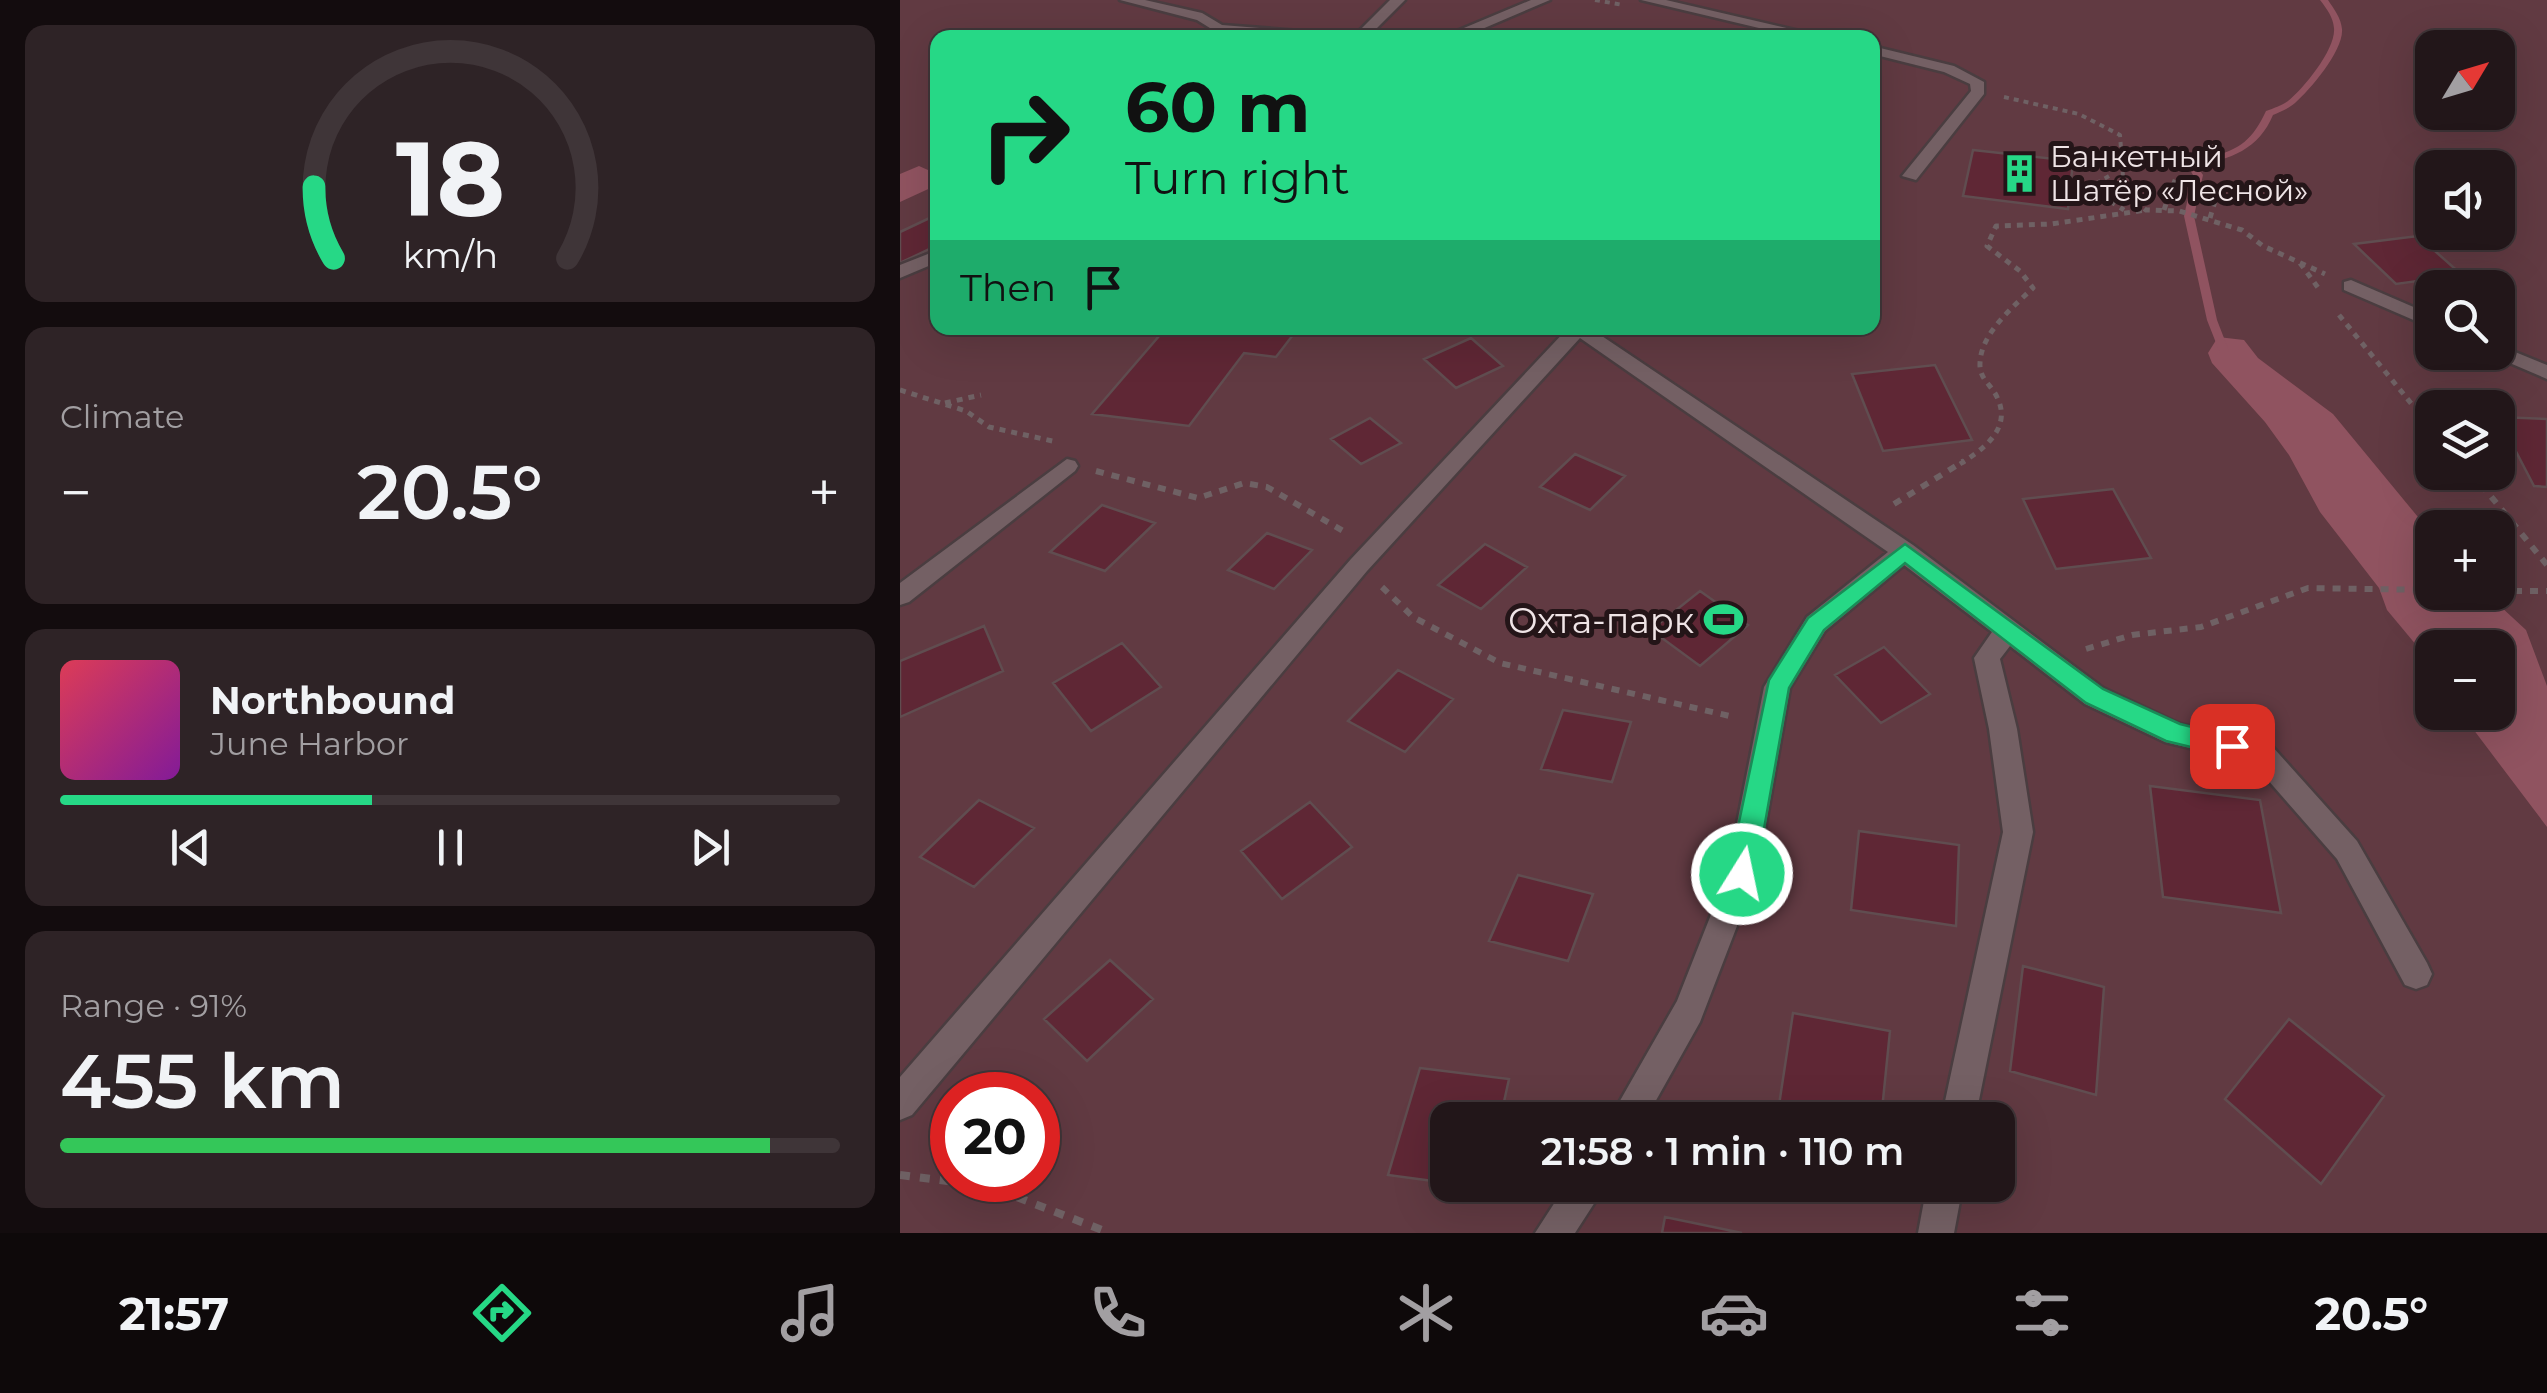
<!DOCTYPE html>
<html lang="en">
<head>
<meta charset="utf-8">
<style>
	body { margin:0; font-family:Montserrat,sans-serif; background:#2e2326; color:#f1f3f6; height:100vh; display:flex; flex-direction:column; font-size:38px; white-space:nowrap }
	* { box-sizing:border-box; margin:0 }
	p { font-size:32px; color:#a29fa2 }
	.icon { flex:none; width:55px; height:55px; fill:none; stroke:currentColor; stroke-width:2; stroke-linecap:round; stroke-linejoin:round }
	.map { position:relative; flex:1; overflow:hidden }
	.panel { display:flex; flex-direction:column; gap:25px; padding:25px; background:#130c0e; width:900px }
	.panel>* { flex:none }
	.guide { position:absolute; left:30px; top:30px; width:950px; height:305px; border-radius:20px; box-shadow:0 10px 40px #0002,0 0 0 2px #3f3538; background:#26d886; color:#111; overflow:hidden }
	.needle { width:65px; rotate:52deg }
	.buttons { position:absolute; left:1515px; top:30px; display:grid; gap:20px }
	.buttons a { display:grid; place-items:center; width:100px; height:100px; border-radius:20px; background:#221619; box-shadow:0 10px 40px #0002,0 0 0 2px #3f3538; font-size:50px }
	.speed { position:absolute; left:30px; top:1072px; display:flex; gap:20px; font-size:50px; font-weight:700; text-align:center }
	.speed>* { display:grid; place-content:center; width:130px; height:130px; border-radius:50%; background:#221619; box-shadow:0 10px 40px #0002,0 0 0 2px #3f3538; line-height:1 }
	.speed .limit { border:15px solid #d22; background:#fff; color:#111 }
	.pin { position:absolute; display:grid; place-items:center; width:85px; height:85px; color:#fff; margin:-42px; border-radius:20px; box-shadow:0 5px 15px #0006 }
	.me { position:absolute; width:110px; margin:-55px; rotate:10deg; stroke-linejoin:round; filter:drop-shadow(0 0 8px #0008) }
	.turn { display:flex; align-items:center; gap:35px; height:210px; padding:0 30px; font-size:45px }
	.turn .icon { width:130px; height:130px; stroke-width:2.5 }
	.turn b { display:block; font-size:70px; line-height:85px }
	.then { display:flex; align-items:center; height:95px; padding:0 30px; background:#0003; gap:20px; font-size:38px }
	.big { font-size:75px; font-weight:600; line-height:1.1 }
	.panel .widget { flex:1; display:flex; flex-direction:column; justify-content:center; gap:15px; min-width:0; padding:0 35px; border-radius:20px; background:#2e2326 }
	.panel .dial { align-items:center; gap:0 }
	.dial svg { height:260px; overflow:visible; fill:none; stroke:#3f3538; stroke-width:7; stroke-linecap:round; text-anchor:middle }
	.dial text { fill:#f1f3f6; stroke:none }
	.song { display:flex; align-items:center; gap:30px }
	.cover { width:120px; height:120px; border-radius:15px; background:linear-gradient(135deg,hsl(350 70% 55%),hsl(290 70% 35%)) }
	.played { height:10px; border-radius:5px; background:linear-gradient(90deg,#26d886 40%,#3f3538 40%) }
	.keys { display:flex; justify-content:space-around; direction:ltr }
	.heat { display:flex; justify-content:space-between; align-items:center; font-size:55px; direction:ltr }
	.charge { height:15px; border-radius:8px; background:linear-gradient(90deg,#34c759 91%,#3f3538 0) }
	.trip { position:absolute; left:530px; top:1102px; width:585px; height:100px; border-radius:20px; background:#221619; box-shadow:0 10px 40px #0002,0 0 0 2px #3f3538; font-weight:600; line-height:100px; text-align:center }
	.tabs { display:flex; height:160px; justify-content:space-around; align-items:center; background:#0e090a; color:#a29fa2 }
	.tabs .icon { width:70px; height:70px }
	.tabs .on { color:#26d886 }
	.tabs b { font-size:45px; color:#f1f3f6 }
	main { display:flex; flex:1; min-height:0 }
	.map>svg:first-child { display:block }
	.green { fill:#613a42; fill-rule:evenodd }
	.water { fill:#905360 }
	.lines { fill:none; stroke-linecap:round; stroke-linejoin:round }
	.stream { fill:#905360; fill-rule:evenodd }
	.building { fill:#5f2735; stroke:#604d50; stroke-width:2.5 }
	.lane-casing { stroke:#4a3d40; stroke-width:5 }
	.path-far3 { stroke:#6f6164; stroke-width:4; stroke-dasharray:5 5; stroke-linecap:butt }
	.path-far2 { stroke:#6f6164; stroke-width:5; stroke-dasharray:6 6; stroke-linecap:butt }
	.path-far1 { stroke:#6f6164; stroke-width:6; stroke-dasharray:8 8; stroke-linecap:butt }
	.path { stroke:#6f6164; stroke-width:8; stroke-dasharray:10 10; stroke-linecap:butt }
	.lane { fill:#746064; fill-rule:evenodd }
	.route { fill:#26d886; stroke:#198c57; stroke-width:2.5 }
	.labels { text-anchor:middle; dominant-baseline:central; stroke-width:10; stroke-linejoin:round; paint-order:stroke }
	.far-poi-label { font-size:30px; fill:#efe4e6; stroke:#241518; text-anchor:start }
	.poi-label { font-size:35px; fill:#efe4e6; stroke:#241518; text-anchor:end }
</style>
</head>
<body>
<main>
<section class="panel">
<div class="widget dial"><svg viewBox="0 0 100 80">
<path d="M14 69A42 42 0 1 1 86 69"/>
<path d="M14 69A42 42 0 0 1 8 47" stroke="#26d886"/>
<text x="50" y="56" font-size="32" font-weight="700">18</text>
<text x="50" y="72" font-size="11">km/h</text>
</svg></div>
<div class="widget"><p>Climate</p>
<div class="heat"><a>−</a><b class="big">20.5°</b><a>+</a></div>
</div>
<div class="widget">
<div class="song"><i class="cover"></i><div><b>Northbound</b><p>June Harbor</p></div></div>
<div class="played"></div>
<div class="keys"><svg class="icon" aria-label="previous" viewBox="0 0 24 24"><path d="M18 5L8 12l10 7zM5 5v14"/></svg><svg class="icon" aria-label="pause" viewBox="0 0 24 24"><path d="M8 5v14M16 5v14"/></svg><svg class="icon" aria-label="next" viewBox="0 0 24 24"><path d="M6 5l10 7-10 7zM19 5v14"/></svg></div>
</div>
<div class="widget"><p>Range · 91%</p><b class="big">455 km</b><div class="charge"></div></div>
</section>
<div class="map">
<svg width="1647" height="1233" viewBox="0 0 1647 1233">
	<rect width="100%" height="100%" fill="#2e1e21"/>
	<path class="green" d="M0,0H1647V1233H0ZM38,38H972V328H38ZM1532,48H1598V112H1532ZM1532,168H1598V232H1532ZM1532,288H1598V352H1532ZM1532,408H1598V472H1532ZM1532,528H1598V592H1532ZM1532,648H1598V712H1532ZM52,1095H138V1180H52ZM548,1120H1098V1185H548Z"/>
	<path class="water" d="M19,166L37,174V185L0,202V174Z
		M1318,337L1344,340L1358,358L1433,414L1532,534V592L1586,593L1626,630L1647,686V827L1561,713L1598,712V648H1532V664L1487,610L1479,588L1420,512L1389,455L1365,422L1312,363L1308,353Z"/>
	<g class="lines">
		<path class="stream" d="M1420,0H1428C1434,9 1441,18 1442,29C1444,50 1410,90 1395,103C1388,109 1380,112 1373,115C1359,149 1330,160 1296,165L1303,175L1294,216L1317,320L1329,351L1328,353H1320L1307,320L1284,216L1293,175L1286,163C1293,160 1301,159 1310,157C1340,150 1353,139 1366,111C1374,108 1381,106 1388,101C1404,88 1436,49 1434,28C1433,17 1427,9 1420,0Z"/>
	</g>
	<path class="building" d="M502,30L526,33L527,38H480Z
		M1073,150L1173,161L1168,209L1063,196Z
		M38,214V245L0,263V232Z
		M1518,236L1562,275L1496,284L1454,244Z
		M266,328H366L396,331L376,357L344,353L289,426L192,414Z
		M847,328H919L920,330L849,336Z
		M571,338L603,366L556,388L524,359Z
		M1035,365L1072,440L983,451L952,374Z
		M1598,417L1647,419V487L1634,486Z
		M470,418L501,443L461,464L431,439Z
		M675,454L725,476L690,510L640,487Z
		M1213,489L1251,558L1156,569L1123,499Z
		M202,505L255,523L205,571L150,552Z
		M367,533L412,550L374,589L328,570Z
		M585,544L627,567L581,609L538,585Z
		M800,591L848,625L800,666L751,630Z
		M84,626L103,671L0,717V661Z
		M222,643L261,687L191,731L153,683Z
		M984,647L1030,694L981,723L935,675Z
		M498,670L553,699L505,752L448,721Z
		M663,710L731,722L712,782L641,769Z
		M1250,786L1360,800L1381,913L1263,897Z
		M79,800L134,828L74,887L20,857Z
		M410,802L452,847L382,899L341,851Z
		M959,831L1059,845L1056,926L951,910Z
		M618,875L693,894L668,961L589,941Z
		M210,960L253,999L187,1061L144,1019Z
		M1123,966L1204,987L1196,1095L1110,1071Z
		M893,1013L990,1031L981,1120H953L879,1105Z
		M1389,1019L1484,1096L1421,1184L1325,1099Z
		M520,1068L609,1079L600,1120H548V1183L488,1175Z
		M765,1217L842,1233H762Z"/>
	<g class="lines">
		<defs>
			<path id="lane" d="M220,0H245L302,13L322,25L438,34L445,38L318,33L297,20Z
				M490,0H505L467,38H452Z
				M631,0H650L561,38H540Z
				M741,0H766L929,38H901Z
				M972,46L1054,66L1084,82V94L1016,180L1002,176L1071,91L1070,84L1044,72L972,54Z
				M38,250V262L0,278V265Z
				M1451,280L1532,315V328L1444,290V282Z
				M668,328H690L1013,545L1203,688L1280,724L1371,745L1457,841L1527,963L1532,974L1527,985L1516,989L1505,985L1437,859L1353,763L1265,742L1185,704L1110,646L1100,659L1117,729L1133,832L1075,1120H1041L1103,832L1089,729L1074,658L1092,632L1004,565L925,631L890,688L857,874L800,1022L745,1120H709L777,1001L827,874L864,687L907,617L988,552L680,338L467,571L12,1115L0,1120V1077L451,559Z
				M1598,345L1647,365V379L1591,355L1589,352H1598Z
				M167,459L175,461L178,466L175,471L9,602L0,605V583Z
				M666,1185H706L675,1233H635Z
				M1027,1185H1063L1054,1233H1018Z"/>
		</defs>
		<use href="#lane" class="lane-casing"/>
		<path class="path-far3" d="M695,0L723,5
			M1104,97L1179,114L1220,135L1224,191L1238,203
			M1209,176L1190,187L1214,203
			M1266,203L1275,179
			M1314,203L1319,188"/>
		<path class="path-far2" d="M1210,201L1224,210
			M1235,201L1246,210L1279,211L1342,230L1363,246L1425,274
			M1264,210L1267,201
			M1310,218L1315,201
			M1400,263L1419,289
			M1439,315L1532,429
			M0,390L66,411L89,427L157,442
			M45,403L81,395
			M1060,464C1082,450 1113,429 1097,397C1091,384 1079,379 1080,363C1081,333 1113,307 1133,288L1120,271L1087,246L1096,226L1151,224L1246,210"/>
		<path class="path-far1" d="M196,471L298,498L344,483L367,487L445,532
			M1571,472L1647,565
			M994,504L1064,461
			M482,587L513,617L600,663L834,717
			M1598,591H1647
			M1186,649L1232,635L1301,627L1408,588L1532,590"/>
		<path class="path" d="M0,1175L88,1186L210,1233"/>
		<use href="#lane" class="lane"/>
	</g>
	<path class="route" d="M1005,544L1203,689L1280,724L1341,739L1345,746L1341,754L1332,757L1266,741L1186,703L1005,563L924,630L889,688L856,874L852,883L842,886L832,883L828,874L869,680L908,618Z"/>
	<defs>
		<symbol id="building-bare" viewBox="-9 -9 18 18"><path d="M-4-6H4V6H1V3H-1V6H-4ZM-2.5-4.3h1.7v1.8h-1.7ZM.8-4.3h1.7v1.8H.8ZM-2.5-1h1.7V.8h-1.7ZM.8-1h1.7V.8H.8Z" fill="#26d886" stroke="#241518" stroke-width="2.5" paint-order="stroke"/></symbol>
		<symbol id="stadium-bare" viewBox="-9 -9 18 18"><path d="M0-5a6.5 5 0 1 0 0 10a6.5 5 0 1 0 0-10ZM-3.5-1.8h7v3.6h-7Z" fill="#26d886" stroke="#241518" stroke-width="2.5" paint-order="stroke"/></symbol>
	</defs>
	<g fill-rule="evenodd">
		<use href="#building-bare" x="1092" y="146" width="55" height="55"/>
		<use href="#stadium-bare" x="796" y="592" width="55" height="55"/>
	</g>
	<g class="labels">
		<g class="far-poi-label">
			<text x="1150" y="156">Банкетный<tspan x="1150" dy="34">Шатёр «Лесной»</tspan></text>
		</g>
		<g class="poi-label">
			<text x="794" y="620">Охта-парк</text>
		</g>
	</g>
</svg>
<div class="buttons">
<a><svg class="needle" viewBox="-14 -14 28 28"><path d="M0-13l5 13h-10z" fill="#e53935"/><path d="M0 13l5-13h-10z" fill="#a29fa2"/></svg></a>
<a><svg class="icon" aria-label="sound" viewBox="0 0 24 24"><path d="M4 9h4l5-4v14l-5-4H4zM17 9q2 3 0 6"/></svg></a>
<a><svg class="icon" aria-label="search" viewBox="0 0 24 24"><circle cx="10" cy="10" r="6"/><path d="M15 15l6 6"/></svg></a>
<a><svg class="icon" aria-label="layers" viewBox="0 0 24 24"><path d="M12 4l9 5-9 5-9-5zM3 14l9 5 9-5"/></svg></a>
<a>+</a>
<a>−</a>
</div>
<div class="speed"><div class="limit">20</div></div>
<div class="pin" style="left:1332px;top:746px;background:#d93025"><svg class="icon" aria-label="arrive" viewBox="0 0 24 24"><path d="M6 21V4h12l-3 4 3 4H6"/></svg></div>
<svg class="me" style="left:842px;top:874px" viewBox="-20 -20 40 40"><circle r="17" fill="#26d886" stroke="#fff" stroke-width="3"/><path d="M0-11L8 9 0 5-8 9z" fill="#fff"/></svg>
<div class="trip">21:58 · 1 min · 110 m</div>
<div class="guide">
<div class="turn"><svg class="icon" aria-label="right" viewBox="0 0 24 24"><path d="M7 20v-9h11M14 6l5 5-5 5"/></svg><div><b>60 m</b>Turn right</div></div>
<div class="then">Then<svg class="icon" aria-label="arrive" viewBox="0 0 24 24"><path d="M6 21V4h12l-3 4 3 4H6"/></svg></div>
</div>
</div>
</main>
<nav class="tabs">
<b>21:57</b>
<svg class="icon on" aria-label="directions" viewBox="0 0 24 24"><path d="M12 3l9 9-9 9-9-9zM9 14v-3h6M13 9l2 2-2 2"/></svg>
<svg class="icon" aria-label="music" viewBox="0 0 24 24"><path d="M9 18V5l10-2v13"/><circle cx="6" cy="18" r="3"/><circle cx="16" cy="16" r="3"/></svg>
<svg class="icon" aria-label="phone" viewBox="0 0 24 24"><path d="M5 4h4l2 5-3 2q2 4 5 5l2-3 5 2v4C11 20 4 13 5 4z"/></svg>
<svg class="icon" aria-label="climate" viewBox="0 0 24 24"><path d="M12 3v18M4 7l16 10M4 17L20 7"/></svg>
<svg class="icon" aria-label="car" viewBox="0 0 24 24"><path d="M5 17H2v-5l4-1 3-4h7l3 4 3 1v5h-3M9 17h6M6 11h13"/><circle cx="7" cy="17" r="2"/><circle cx="17" cy="17" r="2"/></svg>
<svg class="icon" aria-label="filters" viewBox="0 0 24 24"><path d="M4 7h16M4 17h16"/><circle cx="9" cy="7" r="2"/><circle cx="15" cy="17" r="2"/></svg>
<b>20.5°</b>
</nav>
</body>
</html>
